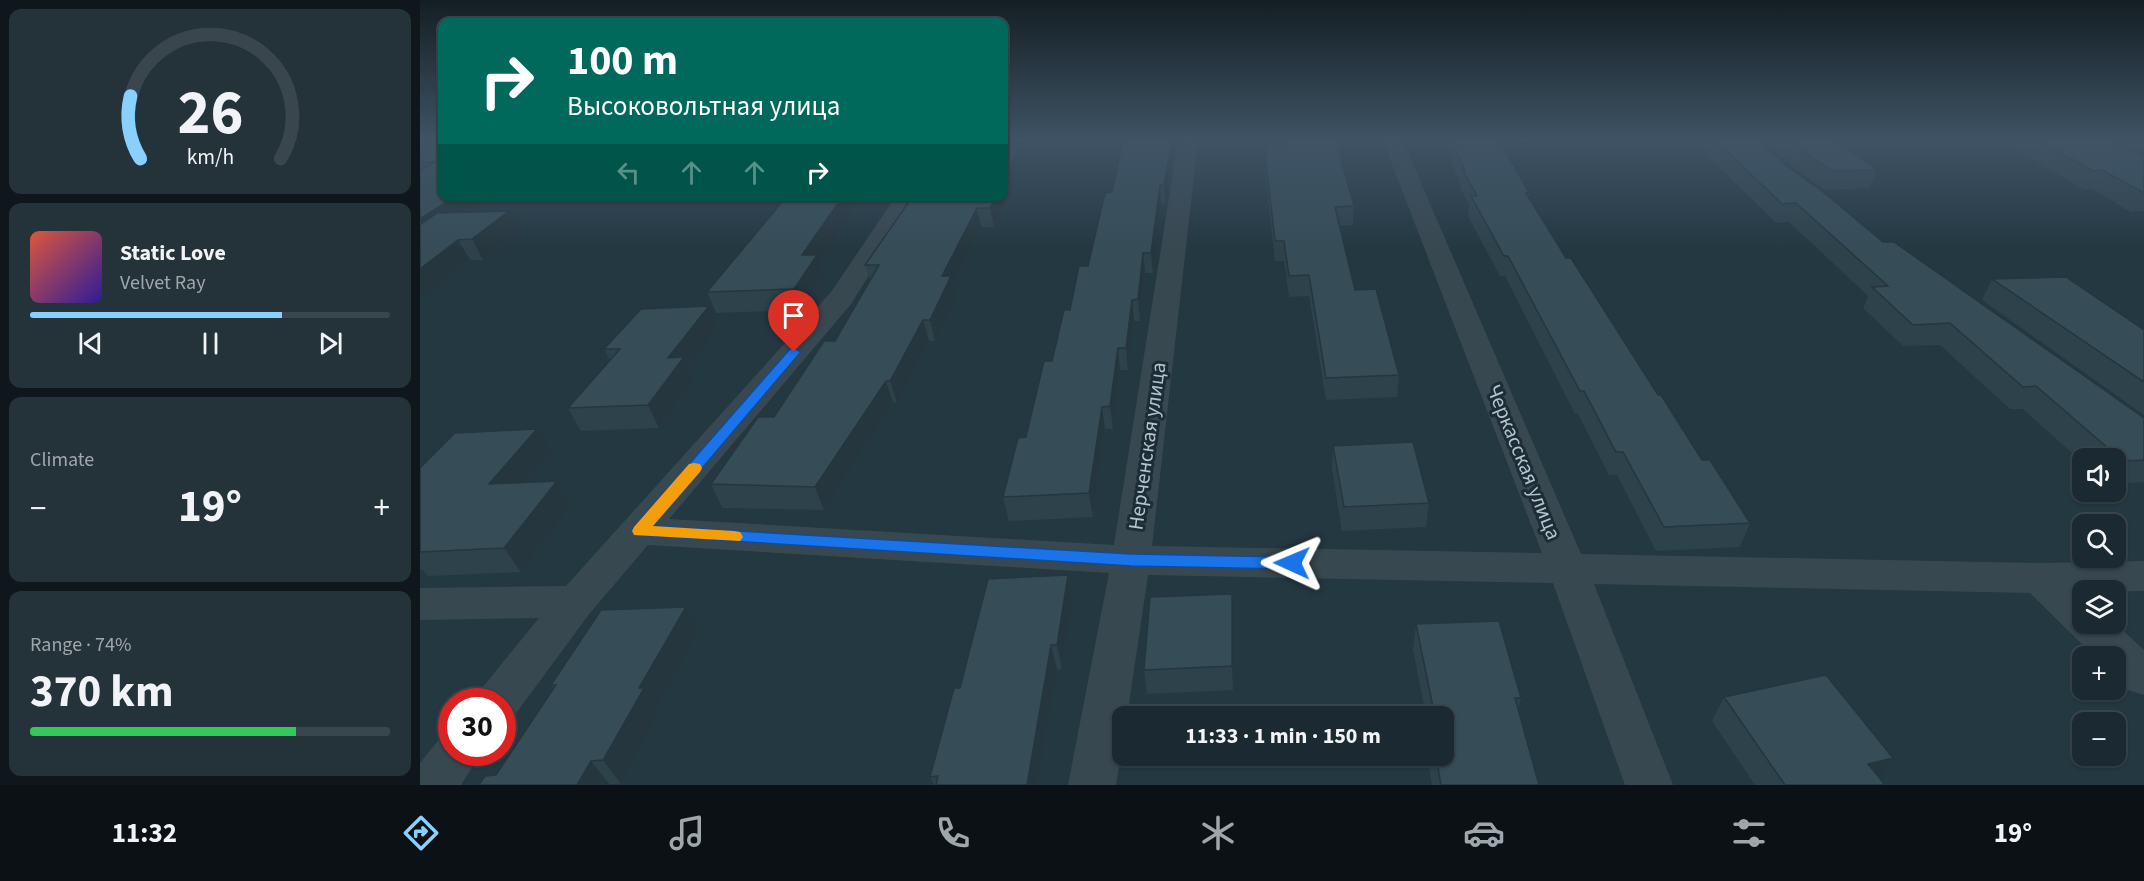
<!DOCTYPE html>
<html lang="en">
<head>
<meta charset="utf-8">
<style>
	body { margin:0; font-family:"Source Sans 3",sans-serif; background:#24323a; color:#f1f3f6; height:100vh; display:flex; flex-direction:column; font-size:22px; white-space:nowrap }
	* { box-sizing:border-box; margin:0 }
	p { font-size:20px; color:#a0a7ac }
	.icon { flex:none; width:33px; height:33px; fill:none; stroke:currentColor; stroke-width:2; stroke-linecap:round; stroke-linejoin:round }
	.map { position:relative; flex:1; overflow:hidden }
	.details { display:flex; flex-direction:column; gap:9px; padding:9px; background:#0f171c; width:420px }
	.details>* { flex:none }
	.hud { position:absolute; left:18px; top:18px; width:570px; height:183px; border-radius:12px; box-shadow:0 2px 4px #0004,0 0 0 2px #39464d; background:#00695c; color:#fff; overflow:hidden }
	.controls { position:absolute; left:1652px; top:448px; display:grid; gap:12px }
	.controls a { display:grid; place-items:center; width:54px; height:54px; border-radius:12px; background:#1b2a32; box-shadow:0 2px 4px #0004,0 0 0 2px #39464d; font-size:30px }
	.speed { position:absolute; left:18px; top:688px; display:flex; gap:12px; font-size:30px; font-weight:700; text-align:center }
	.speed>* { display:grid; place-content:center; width:78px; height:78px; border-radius:50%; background:#1b2a32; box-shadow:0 2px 4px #0004,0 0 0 2px #39464d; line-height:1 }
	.speed .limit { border:9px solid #d22; background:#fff; color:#111 }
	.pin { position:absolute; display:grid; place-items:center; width:51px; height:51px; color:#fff; margin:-62px -26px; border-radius:50% 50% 50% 0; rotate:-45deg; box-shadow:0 0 6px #0007 }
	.pin .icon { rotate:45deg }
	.me { position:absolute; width:66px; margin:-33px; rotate:271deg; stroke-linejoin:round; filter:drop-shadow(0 0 4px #0008) }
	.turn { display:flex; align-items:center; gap:21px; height:126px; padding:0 30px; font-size:27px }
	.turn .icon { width:78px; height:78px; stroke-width:2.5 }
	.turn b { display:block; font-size:42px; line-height:51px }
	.lanes { display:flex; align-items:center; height:57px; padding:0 30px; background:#0003; justify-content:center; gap:30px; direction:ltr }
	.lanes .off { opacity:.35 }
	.big { font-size:45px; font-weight:700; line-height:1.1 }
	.details .card { flex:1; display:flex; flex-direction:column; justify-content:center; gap:9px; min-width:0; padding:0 21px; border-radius:12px; background:#24323a }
	.details .dial { align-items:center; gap:0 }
	.dial svg { height:156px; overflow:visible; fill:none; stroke:#39464d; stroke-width:7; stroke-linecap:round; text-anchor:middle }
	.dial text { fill:#f1f3f6; stroke:none }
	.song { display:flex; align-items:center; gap:18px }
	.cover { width:72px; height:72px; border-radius:9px; background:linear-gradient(135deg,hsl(10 70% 55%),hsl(250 70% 35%)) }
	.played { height:6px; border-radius:3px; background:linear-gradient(90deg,#88d0fe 70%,#39464d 70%) }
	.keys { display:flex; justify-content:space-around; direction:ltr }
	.heat { display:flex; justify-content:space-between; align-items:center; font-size:33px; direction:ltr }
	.charge { height:9px; border-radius:4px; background:linear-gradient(90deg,#34c759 74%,#39464d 0) }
	.trip { position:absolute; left:692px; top:706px; width:342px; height:60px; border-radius:12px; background:#1b2a32; box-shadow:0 2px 4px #0004,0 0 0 2px #39464d; font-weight:700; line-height:60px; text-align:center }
	.tab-bar { display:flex; height:96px; justify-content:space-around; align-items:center; background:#0b1114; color:#a0a7ac }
	.tab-bar .icon { width:42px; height:42px }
	.tab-bar .current { color:#88d0fe }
	.tab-bar b { font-size:27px; color:#f1f3f6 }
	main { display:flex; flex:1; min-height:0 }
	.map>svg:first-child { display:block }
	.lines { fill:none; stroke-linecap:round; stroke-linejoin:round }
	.street { fill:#384851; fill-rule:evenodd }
	.wall { fill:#2e424c }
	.shaded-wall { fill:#26363e }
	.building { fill:#364d58; stroke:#26363e; stroke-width:1.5 }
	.route { fill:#1a73e8; stroke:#114b97; stroke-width:1.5 }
	.slow { fill:#f59e0b }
	.labels { text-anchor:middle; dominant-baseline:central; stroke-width:6; stroke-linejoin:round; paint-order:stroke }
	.street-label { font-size:21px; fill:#b5c3cc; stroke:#1d2d37 }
</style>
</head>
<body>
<main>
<section class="details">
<div class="card dial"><svg viewBox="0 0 100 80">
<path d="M14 69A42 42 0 1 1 86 69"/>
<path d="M14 69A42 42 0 0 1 9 37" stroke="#88d0fe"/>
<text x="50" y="56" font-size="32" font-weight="700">26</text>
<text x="50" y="72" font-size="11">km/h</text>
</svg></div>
<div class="card">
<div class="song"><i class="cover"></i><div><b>Static Love</b><p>Velvet Ray</p></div></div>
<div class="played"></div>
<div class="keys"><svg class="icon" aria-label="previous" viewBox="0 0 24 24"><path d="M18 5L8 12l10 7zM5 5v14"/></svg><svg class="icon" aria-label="pause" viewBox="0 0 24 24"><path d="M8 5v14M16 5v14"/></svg><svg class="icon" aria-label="next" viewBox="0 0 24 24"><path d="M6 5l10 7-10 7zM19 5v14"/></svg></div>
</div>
<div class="card"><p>Climate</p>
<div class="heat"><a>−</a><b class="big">19°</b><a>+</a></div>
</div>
<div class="card"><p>Range · 74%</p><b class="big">370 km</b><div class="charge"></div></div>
</section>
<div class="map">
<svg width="1724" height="785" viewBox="0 0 1724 785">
	<rect width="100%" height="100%" fill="#243842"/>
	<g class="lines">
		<path class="street" d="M758,141H778L732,546L1122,553L963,141H983L1161,554L1620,563L1724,561V591L1661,592L1662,624L1695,623L1724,650V695L1708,690L1695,677V657H1675L1610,593L1174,584L1253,785H1205L1133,583L728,575L707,717H702V748L696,785H648L689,573L228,545L170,613L94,716L82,720V702H55L62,688L119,618L0,620V588L146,586L411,292L476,196H499L431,304L249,519L694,545Z
			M32,734V753H61L41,785H0V763L20,738Z"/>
	</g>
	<path class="wall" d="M0,141H22V196H76L53,212L100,230L63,260H50L0,300Z
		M584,141H603L600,147L602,163L591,194L574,227H561L533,285L536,297L515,341H509L477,403H473L404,510L302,508L291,484L354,417L415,341L450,280L445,265Z
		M703,141H756L746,203L741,204L733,273H725L720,321H714L708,370H700L693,429H685L673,517L589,521L583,497L606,437L650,310L668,266L692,192Z
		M861,141H916L934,206L933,225L919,226L935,290L979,375L977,397L906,400L889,296L869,297L864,261H855L844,163V146L861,145Z
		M1023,141H1082L1084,143V148L1109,193V197L1146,258L1238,395L1282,460L1330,523L1320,547L1236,551L1197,475H1189L1158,414H1155L1085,276H1080L1048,216L1049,205L1041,188V184L1031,164L1032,159Z
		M1273,141H1339L1364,164L1463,242L1724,418V482L1695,484V459H1662V462L1603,409H1590L1520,345L1483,346L1443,308L1448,296L1369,222L1356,223Z
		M1344,141H1417L1457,170L1450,188L1405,190L1376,169Z
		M1581,141H1724V211L1711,212L1672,189H1663Z
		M399,261L404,275L382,310L296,313L287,292Z
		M1572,279L1724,330V415L1562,300Z
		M289,306L298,328L268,367L274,380L239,428L161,431L148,408L190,360L184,349Z
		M913,446L1009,503L1006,527L922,531L912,469Z
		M131,452L106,482L137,481L152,505L101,572L8,576L3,570H0V468Z
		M648,575L653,600L642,669L637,670L618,785H514L510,777L540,688Z
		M813,618V690L727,694L724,670Z
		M996,624L1101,698L1098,711L1119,785H1012L1007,756H1023V717H1006L993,649Z
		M279,631L237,708L240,712L201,784L59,785L76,775L134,689L131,685Z
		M1304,697L1459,778L1465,785H1335L1292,721Z"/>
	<path class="shaded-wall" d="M0,141H22L0,153Z
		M590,141H603L600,147L602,163L591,194L574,227L570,208L576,196H584V183L587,145Z
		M752,141H756L746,203L744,185Z
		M740,185L741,204L733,273L731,253Z
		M36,196H76L11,239L0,221V219Z
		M423,196H441L399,261L404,275L382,310L374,289L382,255Z
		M557,208L561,227L533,285L536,297L515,341L510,320L522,276Z
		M89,211L100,230L63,260L52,239Z
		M38,240L50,260L0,300V269Z
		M723,253L725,273L720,321L718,299Z
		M712,300L714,321L708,370L706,348Z
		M289,306L298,328L268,367L274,380L239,428L228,405L248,358Z
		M503,320L509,341L477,403L470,381Z
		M698,348L700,370L693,429L690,406Z
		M466,381L473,403L404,510L395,487Z
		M682,407L685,429L673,517L669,493Z
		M117,429L131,452L85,507L69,484Z
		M137,481L152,505L101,572L84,548Z
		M648,575L653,600L642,669L637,645Z
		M812,594L813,618V690L812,666Z
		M266,607L279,631L237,708L240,712L201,784L183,760L219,688Z
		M631,645L637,670L618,785H607Z
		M1473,758L1456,782L1448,764Z
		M171,761L190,785H157Z"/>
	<path class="building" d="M13,141H22V196H36L0,219V171L15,162H0V150L13,144Z
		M584,141H590L587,145H599L587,175L584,183Z
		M703,141H752L744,185H740L731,253H723L718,299L712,300L706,348H698L690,406L682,407L669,493L583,497L598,438L606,437L624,361H632L644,310H650L659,266H668L685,193L692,192Z
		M864,141H916L934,206L915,207L935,290L956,289L979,375L906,378L889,275L869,276L864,241H855L844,146L864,145Z
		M1034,141H1082L1084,143H1081L1109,193H1106L1146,258H1151L1238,395H1241L1282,460H1290L1330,523L1244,527L1203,452H1196L1164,391H1160L1088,256H1084L1051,196H1057L1043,170H1045L1033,146H1037Z
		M1296,141H1339L1364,164L1407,195L1463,242H1474L1724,418V460L1703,461L1616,386L1603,387L1530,323L1493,325L1452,287L1468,286L1376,203L1362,204Z
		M1370,141H1417L1457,170L1412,171L1383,151Z
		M1620,141H1689L1724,156V193L1682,170L1673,171Z
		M367,196H423L382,255H397L374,289L287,292Z
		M493,196H576L570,208H557L522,276H531L510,320H503L470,381H466L395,487L291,484L338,417H354L404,341H415L459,265H445Z
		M89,211L52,239L38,240L0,269V225L17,213Z
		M1646,277L1724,330V382L1572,279Z
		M289,306L248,358L264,357L228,405L148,408L200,349H184L221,309Z
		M117,429L69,484L137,481L84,548L0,552V468L35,433Z
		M993,442L1009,503L924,507L913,446Z
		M648,575L637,645H631L607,785H516L518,776L510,777L534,688H540L568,579Z
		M812,594V666L724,670L730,597Z
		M266,607L219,688H224L183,760L171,761L157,785H59L65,776L76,775L136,685H131L181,610Z
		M1079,621L1101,698H1095L1119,785H1021L1016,756H1023V717H1015L996,624Z
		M1406,675L1473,758L1448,764L1465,785H1365L1304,697Z"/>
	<linearGradient id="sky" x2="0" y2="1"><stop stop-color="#141f24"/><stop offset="0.56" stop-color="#3f5365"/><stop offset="1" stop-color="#3f5365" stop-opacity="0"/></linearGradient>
	<rect width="1724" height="250" fill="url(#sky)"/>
	<path class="route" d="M374,348L381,352L379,354L233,526L711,554L872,557L880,563L872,569L711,566L214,535L212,531L214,527L370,349Z"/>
	<path class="slow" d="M274,463L280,464L282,468L280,472L233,526L314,531L320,532L323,537L320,541L214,535L212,531L214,527L269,464Z"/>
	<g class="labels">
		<g class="street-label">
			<text transform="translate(727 446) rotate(-82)">Нерченская улица</text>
			<text transform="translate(1104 462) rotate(68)">Черкасская улица</text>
		</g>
	</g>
</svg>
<div class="controls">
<a><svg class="icon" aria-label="sound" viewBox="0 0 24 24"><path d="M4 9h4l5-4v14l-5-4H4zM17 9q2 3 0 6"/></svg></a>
<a><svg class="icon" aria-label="search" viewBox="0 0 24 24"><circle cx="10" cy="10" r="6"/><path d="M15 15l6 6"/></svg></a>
<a><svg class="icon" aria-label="layers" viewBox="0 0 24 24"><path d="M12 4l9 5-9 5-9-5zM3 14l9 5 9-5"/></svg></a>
<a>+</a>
<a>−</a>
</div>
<div class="speed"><div class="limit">30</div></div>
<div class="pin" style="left:374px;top:352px;background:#d93025"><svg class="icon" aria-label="arrive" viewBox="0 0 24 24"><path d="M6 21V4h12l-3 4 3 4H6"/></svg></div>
<svg class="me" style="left:872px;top:563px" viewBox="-20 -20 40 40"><path d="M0-17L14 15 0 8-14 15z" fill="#1a73e8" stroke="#fff" stroke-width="4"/></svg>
<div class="trip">11:33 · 1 min · 150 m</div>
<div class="hud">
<div class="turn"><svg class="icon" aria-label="right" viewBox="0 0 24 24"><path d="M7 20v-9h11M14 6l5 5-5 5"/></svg><div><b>100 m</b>Высоковольтная улица</div></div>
<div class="lanes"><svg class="icon off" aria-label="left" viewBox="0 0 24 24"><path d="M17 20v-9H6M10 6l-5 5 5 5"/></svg><svg class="icon off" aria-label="ahead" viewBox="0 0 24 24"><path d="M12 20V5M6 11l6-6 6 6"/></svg><svg class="icon off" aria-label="ahead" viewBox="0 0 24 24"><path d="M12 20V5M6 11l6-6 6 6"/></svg><svg class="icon" aria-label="right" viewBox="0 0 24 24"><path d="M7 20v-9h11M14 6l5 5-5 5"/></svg></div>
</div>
</div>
</main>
<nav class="tab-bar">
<b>11:32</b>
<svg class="icon current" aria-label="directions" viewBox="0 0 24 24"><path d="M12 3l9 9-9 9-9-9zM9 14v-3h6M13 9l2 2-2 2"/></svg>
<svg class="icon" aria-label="music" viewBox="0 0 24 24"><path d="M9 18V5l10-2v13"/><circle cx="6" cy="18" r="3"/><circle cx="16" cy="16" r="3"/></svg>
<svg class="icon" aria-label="phone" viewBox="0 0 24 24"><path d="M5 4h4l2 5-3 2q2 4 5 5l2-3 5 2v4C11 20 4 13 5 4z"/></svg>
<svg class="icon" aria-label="climate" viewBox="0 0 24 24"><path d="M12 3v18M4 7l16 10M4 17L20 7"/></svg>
<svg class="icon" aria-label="car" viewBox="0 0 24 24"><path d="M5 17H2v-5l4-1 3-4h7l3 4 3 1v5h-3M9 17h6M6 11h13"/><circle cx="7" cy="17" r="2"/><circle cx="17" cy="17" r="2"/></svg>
<svg class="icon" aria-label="filters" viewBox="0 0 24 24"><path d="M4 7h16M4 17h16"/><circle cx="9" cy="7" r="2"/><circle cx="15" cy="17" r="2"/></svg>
<b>19°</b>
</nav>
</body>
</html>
